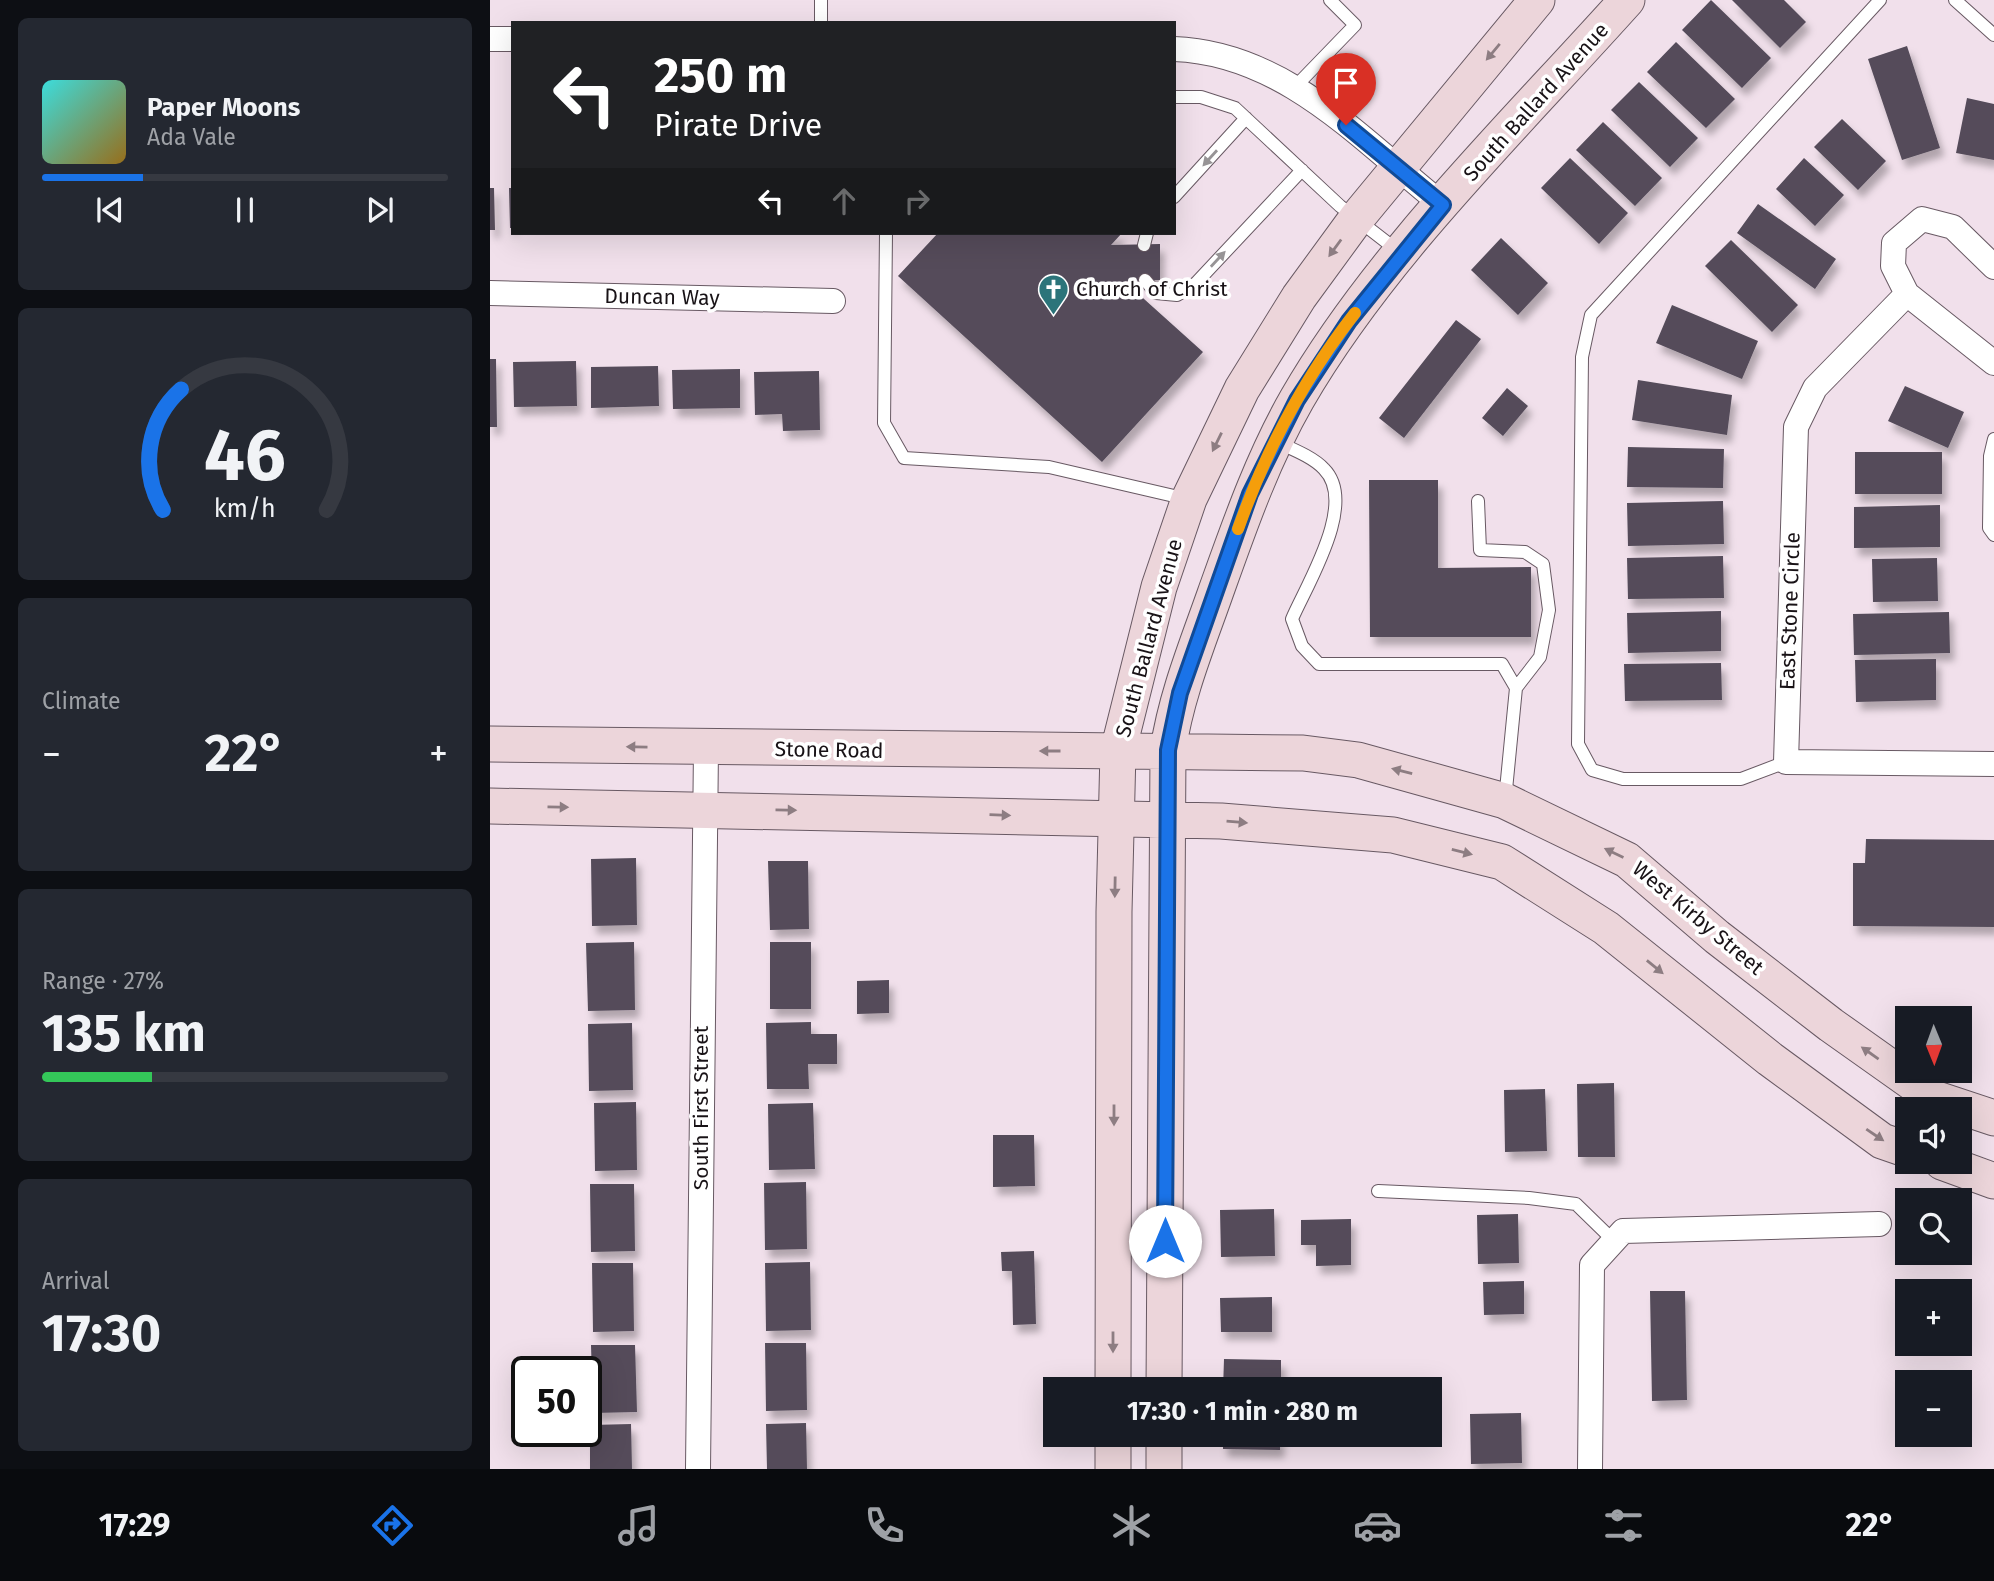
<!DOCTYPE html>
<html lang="en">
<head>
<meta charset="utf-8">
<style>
	body { margin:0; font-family:"Fira Sans",sans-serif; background:#242831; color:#f1f3f6; height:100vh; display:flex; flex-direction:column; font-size:26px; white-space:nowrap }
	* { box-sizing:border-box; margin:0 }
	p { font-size:23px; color:#9ea1a6 }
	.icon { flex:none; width:38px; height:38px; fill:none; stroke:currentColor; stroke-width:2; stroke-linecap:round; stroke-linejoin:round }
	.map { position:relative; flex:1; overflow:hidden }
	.panel { display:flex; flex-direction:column; gap:18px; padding:18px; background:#0d0f14; width:490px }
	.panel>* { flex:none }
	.top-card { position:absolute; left:21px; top:21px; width:665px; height:214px; border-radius:0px; box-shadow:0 7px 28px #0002; background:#202124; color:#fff; overflow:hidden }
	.needle { width:46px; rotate:179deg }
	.fabs { position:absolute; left:1405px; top:1006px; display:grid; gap:14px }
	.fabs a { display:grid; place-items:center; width:77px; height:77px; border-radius:0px; background:#171b24; box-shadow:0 7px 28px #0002; font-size:35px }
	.speed { position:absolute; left:21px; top:1356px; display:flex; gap:14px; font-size:35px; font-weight:700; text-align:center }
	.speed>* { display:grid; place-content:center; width:91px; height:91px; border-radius:50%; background:#171b24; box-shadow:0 7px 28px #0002; line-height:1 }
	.speed .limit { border:4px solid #111; border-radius:10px; background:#fff; color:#111 }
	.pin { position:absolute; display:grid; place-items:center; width:60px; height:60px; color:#fff; margin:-72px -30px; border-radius:50% 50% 50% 0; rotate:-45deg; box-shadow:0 0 7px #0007 }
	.pin .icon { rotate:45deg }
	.me { position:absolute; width:77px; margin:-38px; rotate:0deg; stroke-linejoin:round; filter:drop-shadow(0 0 5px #0008) }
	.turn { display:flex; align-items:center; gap:24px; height:147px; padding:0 28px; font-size:32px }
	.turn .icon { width:91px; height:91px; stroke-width:2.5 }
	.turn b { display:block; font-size:49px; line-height:60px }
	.lanes { display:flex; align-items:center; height:66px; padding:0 28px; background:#0003; justify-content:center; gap:35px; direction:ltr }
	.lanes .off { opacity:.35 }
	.big { font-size:52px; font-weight:700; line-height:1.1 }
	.panel .tile { flex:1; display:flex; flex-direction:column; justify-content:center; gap:10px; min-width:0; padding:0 24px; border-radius:10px; background:#242831 }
	.panel .dial { align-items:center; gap:0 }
	.dial svg { height:182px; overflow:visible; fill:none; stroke:#363941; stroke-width:7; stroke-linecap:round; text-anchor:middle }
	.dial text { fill:#f1f3f6; stroke:none }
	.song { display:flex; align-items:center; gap:21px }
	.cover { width:84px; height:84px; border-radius:10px; background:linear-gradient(135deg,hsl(180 70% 55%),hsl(40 70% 35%)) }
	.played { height:7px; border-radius:4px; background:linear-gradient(90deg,#1a73e8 25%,#363941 25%) }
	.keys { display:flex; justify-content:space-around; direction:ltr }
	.heat { display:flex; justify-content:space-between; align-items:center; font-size:38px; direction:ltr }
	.charge { height:10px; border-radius:5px; background:linear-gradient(90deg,#34c759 27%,#363941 0) }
	.trip { position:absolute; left:553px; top:1377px; width:399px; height:70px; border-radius:0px; background:#171b24; box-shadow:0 7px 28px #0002; font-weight:700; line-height:70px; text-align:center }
	.dock { display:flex; height:112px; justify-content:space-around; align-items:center; background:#090b0e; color:#9ea1a6 }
	.dock .icon { width:49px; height:49px }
	.dock .selected { color:#1a73e8 }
	.dock b { font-size:32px; color:#f1f3f6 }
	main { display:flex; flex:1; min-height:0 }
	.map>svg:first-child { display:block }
	.building { fill:#544c5a; filter:url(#shadow) }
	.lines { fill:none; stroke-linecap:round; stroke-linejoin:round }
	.service-casing { stroke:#685963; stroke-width:14 }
	.minor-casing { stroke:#685963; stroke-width:26 }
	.secondary-casing { stroke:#685963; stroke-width:37 }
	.service { stroke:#fff; stroke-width:12 }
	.minor { stroke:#fff; stroke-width:24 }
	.secondary { stroke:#ecd5da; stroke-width:35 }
	.oneway { fill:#8d7d82 }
	.oneway2 { fill:#979496 }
	.route-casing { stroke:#114b97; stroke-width:18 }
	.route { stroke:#1a73e8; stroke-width:12 }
	.slow { stroke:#f59e0b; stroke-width:12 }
	.labels { text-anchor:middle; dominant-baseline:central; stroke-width:7; stroke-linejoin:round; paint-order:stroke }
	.street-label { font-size:21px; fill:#181216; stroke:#fff }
	.poi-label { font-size:21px; fill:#181216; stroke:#fff; text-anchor:start }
</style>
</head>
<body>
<main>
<section class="panel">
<div class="tile">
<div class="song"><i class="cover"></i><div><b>Paper Moons</b><p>Ada Vale</p></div></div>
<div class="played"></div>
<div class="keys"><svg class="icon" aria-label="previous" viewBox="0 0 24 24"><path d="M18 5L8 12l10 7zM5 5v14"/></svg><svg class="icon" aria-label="pause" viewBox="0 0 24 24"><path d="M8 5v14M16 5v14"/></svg><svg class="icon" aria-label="next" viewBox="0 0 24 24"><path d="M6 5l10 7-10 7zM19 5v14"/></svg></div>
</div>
<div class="tile dial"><svg viewBox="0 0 100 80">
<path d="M14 69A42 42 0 1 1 86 69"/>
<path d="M14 69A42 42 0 0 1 22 16" stroke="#1a73e8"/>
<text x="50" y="56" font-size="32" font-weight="700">46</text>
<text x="50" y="72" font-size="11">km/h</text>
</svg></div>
<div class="tile"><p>Climate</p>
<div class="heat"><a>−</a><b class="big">22°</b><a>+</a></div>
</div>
<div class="tile"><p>Range · 27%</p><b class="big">135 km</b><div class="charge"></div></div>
<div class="tile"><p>Arrival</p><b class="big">17:30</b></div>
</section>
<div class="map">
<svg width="1504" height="1469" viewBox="0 0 1504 1469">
	<defs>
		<filter id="shadow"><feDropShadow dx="4.5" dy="8" stdDeviation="3.5" flood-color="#0004"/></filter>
	</defs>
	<rect width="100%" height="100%" fill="#f1e0eb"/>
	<path class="building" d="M1221,0L1281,58L1252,88L1192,30Z
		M1242,0H1294L1316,22L1290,48Z
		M1186,42L1245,99L1216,128L1157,72Z
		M1417,46L1450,148L1412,160L1378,59Z
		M1149,82L1208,138L1180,167L1121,110Z
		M1477,98L1504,104V160L1466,153Z
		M1352,119L1396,161L1368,190L1324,147Z
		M1113,122L1172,178L1145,206L1086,150Z
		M1080,158L1138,213L1109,244L1051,188Z
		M1314,158L1354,195L1325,226L1286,189Z
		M0,188H4L5,230H0Z
		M19,188H23V228H20Z
		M1268,204L1346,259L1325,289L1247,233Z
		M448,233H632L621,245L670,244V280L634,281L713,352L612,462L408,276Z
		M1011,238L1058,283L1028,315L981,270Z
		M1241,240L1308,305L1282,332L1215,266Z
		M1182,305L1268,341L1252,379L1166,343Z
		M966,320L991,339L914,438L889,418Z
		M0,359H6L7,427H0Z
		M86,361L87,406L24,407L23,362Z
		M168,366L169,406L101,408V367Z
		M250,369V408L183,409L182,370Z
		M329,371L330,430L293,431L292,414L265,415L264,372Z
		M1148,380L1242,395L1237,435L1142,420Z
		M1415,386L1474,412L1458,448L1398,421Z
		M1017,388L1038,406L1013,436L992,418Z
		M1138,447L1234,449L1233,488L1137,487Z
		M1365,452H1452V494H1365Z
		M879,480H948V568L1041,567V637H880Z
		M1233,501L1234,544L1138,546L1137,503Z
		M1450,505V547L1364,548V507Z
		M1233,556L1234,598L1138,599L1137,558Z
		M1447,558L1448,601L1383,602L1382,559Z
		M1231,611V651L1138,653L1137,613Z
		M1459,612L1460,653L1364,655L1363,614Z
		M1446,659V700L1366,702L1365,660Z
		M1231,663L1232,700L1135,701L1134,664Z
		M1376,839L1504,840V927L1363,926V863H1375Z
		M146,858L147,925L102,926L101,859Z
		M278,861H318L319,929L280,930Z
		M144,942L145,1010L98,1011L96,943Z
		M280,942H321V1009H280Z
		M399,980V1013L367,1014V981Z
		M321,1022V1034H347V1064H318L319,1089H277L276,1023Z
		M142,1023L143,1090L99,1091L98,1024Z
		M1124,1083L1125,1157H1088L1087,1084Z
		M1055,1089L1057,1151L1015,1152L1014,1090Z
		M146,1102L147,1170L105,1171L104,1103Z
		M323,1103L325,1169L279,1170L278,1104Z
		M503,1135H544L545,1186L503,1187Z
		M316,1182L317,1249L275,1250L274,1183Z
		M100,1184H144L145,1251L101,1252Z
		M784,1209L785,1256L731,1257L730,1210Z
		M1028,1214L1029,1263L988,1264L987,1215Z
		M861,1219V1265L826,1266V1245H811V1220Z
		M544,1251L546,1324L523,1325L522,1271H512L511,1252Z
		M320,1262L321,1330L276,1331L275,1263Z
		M102,1263H143L144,1331L103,1332Z
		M1034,1281V1314L994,1315L993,1282Z
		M1160,1291H1195L1197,1400L1162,1401Z
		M782,1297V1332H731L730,1298Z
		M275,1343H316L317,1410L276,1411Z
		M101,1345H145L147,1412L103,1413Z
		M734,1359L791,1360V1390H733Z
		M1031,1413L1032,1463L981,1464L980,1414Z
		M316,1423L317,1469H277L276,1424Z
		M141,1424L142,1469H100V1425Z
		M733,1435H790V1450L733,1449Z"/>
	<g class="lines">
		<defs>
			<path id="service" d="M1465,0L1504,35
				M331,23V0
				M806,86L865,25L840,0
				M684,97H711L745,108L850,206L908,251
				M684,197L756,118
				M396,233L394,423L414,458L559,467L697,499
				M654,245L657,233
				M655,280L666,293L687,295L706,283L812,170
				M1504,439L1500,456L1499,528L1504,535
				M787,442C802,449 823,457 834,469C868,503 817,584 802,619L812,646L829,664H1012L1026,688L1015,800
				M988,501L990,550L1035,552L1053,564L1059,610L1050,657L1026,688
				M1296,762L1251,779H1133L1102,770L1088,744L1092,357L1101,315L1390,0
				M888,1191L1039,1198L1086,1204L1124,1241"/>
			<path id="minor" d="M0,39H23
				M684,49C795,53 871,140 953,205
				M1504,267L1463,227L1432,219L1404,243L1403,266L1417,294L1504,363
				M0,293L343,301
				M1417,294L1325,388L1306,427L1296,762L1504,764
				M208,1469L216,748
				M1100,1469L1102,1265L1133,1231L1389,1224"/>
			<path id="secondary" d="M0,744L813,753L868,760L1015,801L1137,860L1227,937L1341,1025L1444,1098L1504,1118
				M0,806L731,821L903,835L1012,862L1116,928L1280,1059L1392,1141L1418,1150
				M1452,1162L1504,1181
				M623,1390L624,912L628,751L669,587L699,499L752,389L809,297L866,219L1047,0
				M674,1390L678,750C686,696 707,645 725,594C749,527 772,460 807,399C890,255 1026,124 1137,0
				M623,1469V1435
				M674,1469V1435"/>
		</defs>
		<use href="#service" class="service-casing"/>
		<use href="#minor" class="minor-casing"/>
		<use href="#secondary" class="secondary-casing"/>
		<use href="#service" class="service"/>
		<use href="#minor" class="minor"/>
		<use href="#secondary" class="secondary"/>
	</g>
	<defs><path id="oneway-solid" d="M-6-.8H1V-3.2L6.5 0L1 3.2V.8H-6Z" transform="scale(1.75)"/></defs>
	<g class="oneway">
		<use href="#oneway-solid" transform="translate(1003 52) rotate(130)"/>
		<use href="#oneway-solid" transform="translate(845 248) rotate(126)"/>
		<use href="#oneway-solid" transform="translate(727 442) rotate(116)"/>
		<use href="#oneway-solid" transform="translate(147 747) rotate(-179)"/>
		<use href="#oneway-solid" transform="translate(560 751) rotate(180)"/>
		<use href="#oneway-solid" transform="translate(912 771) rotate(-166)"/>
		<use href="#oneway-solid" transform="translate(68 807) rotate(1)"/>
		<use href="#oneway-solid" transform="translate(296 810) rotate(1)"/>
		<use href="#oneway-solid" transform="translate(510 815) rotate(2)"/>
		<use href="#oneway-solid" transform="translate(747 822) rotate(5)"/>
		<use href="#oneway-solid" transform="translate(972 852) rotate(14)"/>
		<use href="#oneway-solid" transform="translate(1124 853) rotate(-154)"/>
		<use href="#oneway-solid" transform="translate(625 887) rotate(91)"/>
		<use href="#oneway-solid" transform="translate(1165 967) rotate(39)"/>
		<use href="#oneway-solid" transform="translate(1380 1053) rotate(-145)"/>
		<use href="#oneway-solid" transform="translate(624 1115) rotate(90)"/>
		<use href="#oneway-solid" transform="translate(1385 1135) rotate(34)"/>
		<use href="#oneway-solid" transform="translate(623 1342) rotate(90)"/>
	</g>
	<g class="oneway2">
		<use href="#oneway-solid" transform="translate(720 158) rotate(132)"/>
		<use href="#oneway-solid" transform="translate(728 259) rotate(-47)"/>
	</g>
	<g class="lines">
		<defs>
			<path id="route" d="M675,1241L678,750L690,693L760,494L807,400L859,321L953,205L856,125"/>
		</defs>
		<use href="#route" class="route-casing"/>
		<use href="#route" class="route"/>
		<path class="slow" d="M748,529C775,453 815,377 865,313"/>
	</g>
	<defs>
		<symbol id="church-pin" viewBox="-11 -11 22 30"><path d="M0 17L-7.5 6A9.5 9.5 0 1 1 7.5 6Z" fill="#2b747a" stroke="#fff"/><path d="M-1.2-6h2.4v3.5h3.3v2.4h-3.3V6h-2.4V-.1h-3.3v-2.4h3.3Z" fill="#fff"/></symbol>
	</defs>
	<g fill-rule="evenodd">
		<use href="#church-pin" x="546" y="272" width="35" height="47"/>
	</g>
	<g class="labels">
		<g class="street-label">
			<text transform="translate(1046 102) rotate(-48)">South Ballard Avenue</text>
			<text transform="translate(172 297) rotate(1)">Duncan Way</text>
			<text transform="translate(1300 611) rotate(-88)">East Stone Circle</text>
			<text transform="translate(659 638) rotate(-75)">South Ballard Avenue</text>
			<text transform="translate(339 750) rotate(1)">Stone Road</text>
			<text transform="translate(1208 918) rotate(40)">West Kirby Street</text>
			<text transform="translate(211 1108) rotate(-90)">South First Street</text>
		</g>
		<g class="poi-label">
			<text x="586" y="289">Church of Christ</text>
		</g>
	</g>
</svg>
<div class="fabs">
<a><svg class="needle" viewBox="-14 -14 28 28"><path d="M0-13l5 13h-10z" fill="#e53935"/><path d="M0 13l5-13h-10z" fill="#9ea1a6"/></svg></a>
<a><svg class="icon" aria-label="sound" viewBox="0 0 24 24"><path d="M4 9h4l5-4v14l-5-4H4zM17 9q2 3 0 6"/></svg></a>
<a><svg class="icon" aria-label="search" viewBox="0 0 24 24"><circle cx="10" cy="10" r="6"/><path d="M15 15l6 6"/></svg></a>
<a>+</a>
<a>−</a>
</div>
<div class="speed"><div class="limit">50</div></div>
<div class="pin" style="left:856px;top:125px;background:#d93025"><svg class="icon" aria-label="arrive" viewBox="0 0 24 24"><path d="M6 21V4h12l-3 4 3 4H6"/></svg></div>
<svg class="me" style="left:675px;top:1241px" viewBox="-20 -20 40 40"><circle r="19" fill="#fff"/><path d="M0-13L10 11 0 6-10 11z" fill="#1a73e8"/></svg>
<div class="trip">17:30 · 1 min · 280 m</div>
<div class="top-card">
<div class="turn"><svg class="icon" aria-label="left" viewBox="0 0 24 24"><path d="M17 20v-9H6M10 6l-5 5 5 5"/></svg><div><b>250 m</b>Pirate Drive</div></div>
<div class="lanes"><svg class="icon" aria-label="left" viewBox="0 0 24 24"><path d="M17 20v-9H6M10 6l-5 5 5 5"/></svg><svg class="icon off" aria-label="ahead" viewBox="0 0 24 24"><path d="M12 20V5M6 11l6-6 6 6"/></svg><svg class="icon off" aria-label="right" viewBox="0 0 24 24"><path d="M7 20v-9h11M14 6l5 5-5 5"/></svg></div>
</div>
</div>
</main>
<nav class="dock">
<b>17:29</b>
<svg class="icon selected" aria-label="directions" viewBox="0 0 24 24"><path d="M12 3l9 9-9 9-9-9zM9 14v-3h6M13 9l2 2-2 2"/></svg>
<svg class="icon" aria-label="music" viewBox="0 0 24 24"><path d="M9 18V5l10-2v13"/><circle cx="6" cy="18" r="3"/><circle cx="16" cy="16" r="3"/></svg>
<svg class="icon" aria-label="phone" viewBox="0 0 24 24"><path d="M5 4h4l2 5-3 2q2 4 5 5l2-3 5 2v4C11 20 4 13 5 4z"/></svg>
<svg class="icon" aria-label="climate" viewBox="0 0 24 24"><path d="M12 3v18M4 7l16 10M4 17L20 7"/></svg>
<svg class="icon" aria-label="car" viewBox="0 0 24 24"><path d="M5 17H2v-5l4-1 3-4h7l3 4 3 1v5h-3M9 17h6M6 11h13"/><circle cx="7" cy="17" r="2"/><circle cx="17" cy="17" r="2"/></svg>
<svg class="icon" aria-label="filters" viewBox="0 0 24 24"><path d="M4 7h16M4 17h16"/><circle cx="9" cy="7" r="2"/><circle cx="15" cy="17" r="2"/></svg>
<b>22°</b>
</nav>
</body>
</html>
